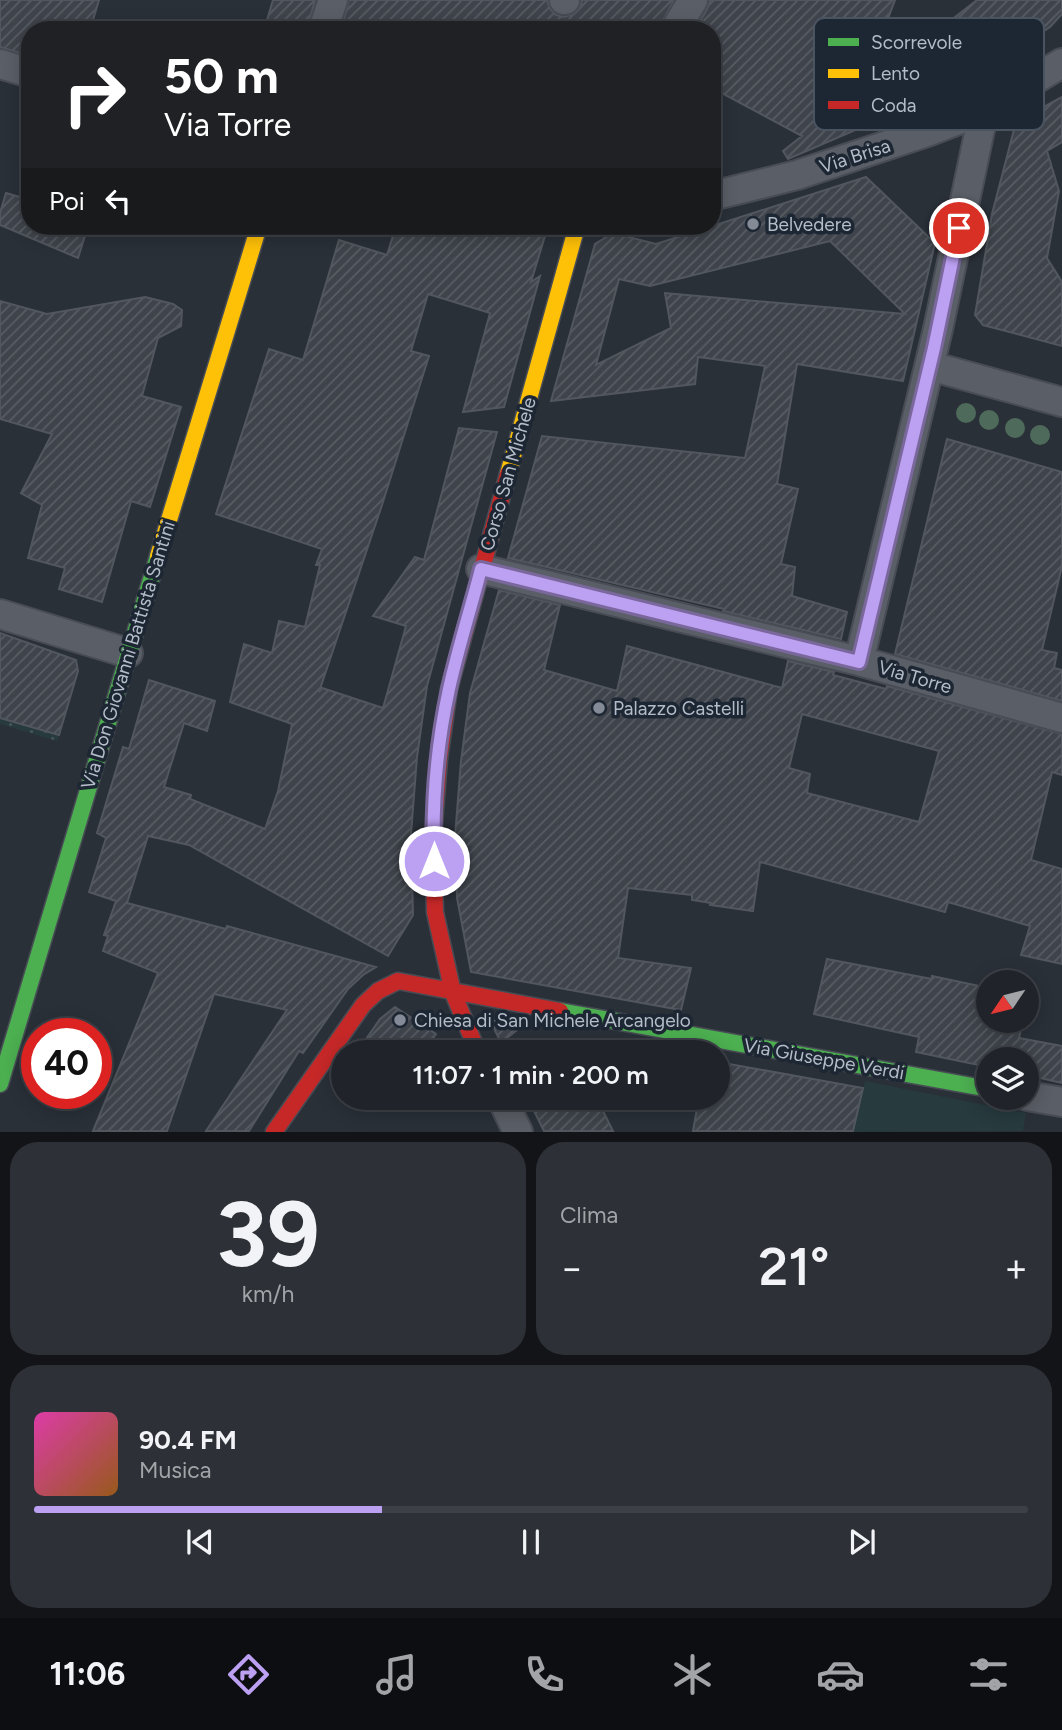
<!DOCTYPE html>
<html lang="it">
<head>
<meta charset="utf-8">
<style>
	body { margin:0; font-family:Figtree,sans-serif; background:#2d3036; color:#f1f3f6; height:100vh; display:flex; flex-direction:column; font-size:26px; white-space:nowrap }
	* { box-sizing:border-box; margin:0 }
	p { font-size:23px; color:#a2a4a8 }
	.icon { flex:none; width:38px; height:38px; fill:none; stroke:currentColor; stroke-width:2; stroke-linecap:round; stroke-linejoin:round }
	.map { position:relative; height:1132px; overflow:hidden }
	.side { display:flex; flex-direction:column; gap:10px; padding:10px; background:#121417; flex:1 }
	.side>* { flex:none }
	.top-card { position:absolute; left:21px; top:21px; width:700px; height:214px; border-radius:28px; box-shadow:0 4px 18px #0003,0 0 0 2px #3d4147; background:#202124; color:#fff; overflow:hidden }
	.needle { width:46px; rotate:235deg }
	.tools { position:absolute; left:976px; top:970px; display:grid; gap:14px }
	.tools a { display:grid; place-items:center; width:63px; height:63px; border-radius:50%; background:#20242a; box-shadow:0 4px 18px #0003,0 0 0 2px #3d4147; font-size:35px }
	.speed { position:absolute; left:21px; top:1018px; display:flex; gap:14px; font-size:35px; font-weight:700; text-align:center }
	.speed>* { display:grid; place-content:center; width:91px; height:91px; border-radius:50%; background:#20242a; box-shadow:0 4px 18px #0003,0 0 0 2px #3d4147; line-height:1 }
	.speed .limit { border:10px solid #d22; background:#fff; color:#111 }
	.pin { position:absolute; display:grid; place-items:center; width:60px; height:60px; color:#fff; margin:-30px; border:4px solid #fff; border-radius:50%; box-shadow:0 2px 7px #0007 }
	.me { position:absolute; width:77px; margin:-38px; rotate:0deg; stroke-linejoin:round; filter:drop-shadow(0 0 5px #0008) }
	.turn { display:flex; align-items:center; gap:24px; height:147px; padding:0 28px; font-size:32px }
	.turn .icon { width:91px; height:91px; stroke-width:2.5 }
	.turn b { display:block; font-size:49px; line-height:60px }
	.then { display:flex; align-items:center; height:66px; padding:0 28px; background:#0003; gap:14px; font-size:26px }
	.big { font-size:52px; font-weight:600; line-height:1.1 }
	.side .card { flex:1; display:flex; flex-direction:column; justify-content:center; gap:10px; min-width:0; padding:0 24px; border-radius:28px; background:#2d3036 }
	.side .dial { align-items:center; gap:0 }
	.dial b { font-size:91px; line-height:1 }
	.song { display:flex; align-items:center; gap:21px }
	.cover { width:84px; height:84px; border-radius:10px; background:linear-gradient(135deg,hsl(320 70% 55%),hsl(30 70% 35%)) }
	.played { height:7px; border-radius:4px; background:linear-gradient(90deg,#bca0f2 35%,#3d4147 35%) }
	.keys { display:flex; justify-content:space-around; direction:ltr }
	.heat { display:flex; justify-content:space-between; align-items:center; font-size:38px; direction:ltr }
	.side .tiles { flex:1; display:grid; gap:10px; grid-template-columns:1fr 1fr }
	.card:last-child { grid-column:span 2 }
	.trip { position:absolute; left:331px; top:1040px; width:399px; height:70px; border-radius:35px; background:#20242a; box-shadow:0 4px 18px #0003,0 0 0 2px #3d4147; font-weight:600; line-height:70px; text-align:center }
	.tab-bar { display:flex; height:112px; justify-content:space-around; align-items:center; background:#0d0e11; color:#a2a4a8 }
	.tab-bar .icon { width:49px; height:49px }
	.tab-bar .active { color:#bca0f2 }
	.tab-bar b { font-size:32px; color:#f1f3f6 }
	.map>svg:first-child { display:block }
	.grass { fill:url(#grass-dots) }
	.garden { fill:#273a3e }
	.building { fill:url(#building-hatch); stroke:#52575f; stroke-width:2; fill-rule:evenodd }
	.lines { fill:none; stroke-linecap:round; stroke-linejoin:round }
	.street-casing { stroke:#484c55; stroke-width:32 }
	.fast-casing { stroke:#484c55; stroke-width:19 }
	.slow-casing { stroke:#484c55; stroke-width:19 }
	.jam-casing { stroke:#484c55; stroke-width:19 }
	.path { stroke:#5c6268; stroke-width:4.5; stroke-dasharray:5 5; stroke-linecap:butt }
	.street { stroke:#5a5e66; stroke-width:28 }
	.fast { stroke:#4caf50; stroke-width:16 }
	.slow { stroke:#ffc107; stroke-width:16 }
	.jam { stroke:#c62828; stroke-width:16 }
	.tree { fill:#4e6a5a }
	.route-casing { stroke:#7a689d; stroke-width:18 }
	.route { stroke:#bca0f2; stroke-width:12 }
	.poi-dot { fill:#848b96; stroke:#1d2633; stroke-width:2.5 }
	.labels { text-anchor:middle; dominant-baseline:central; stroke-width:7; stroke-linejoin:round; paint-order:stroke }
	.street-label { font-size:19px; fill:#b4bcc9; stroke:#1d2633 }
	.poi-label { font-size:19px; fill:#b4bcc9; stroke:#1d2633; text-anchor:start }
	.key { fill:#1d2633; stroke:#4a5360; stroke-width:2 }
	.key-label { font-size:19px; fill:#b4bcc9 }
</style>
</head>
<body>
<div class="map">
<svg width="1062" height="1132" viewBox="0 0 1062 1132">
	<defs>
		<pattern id="grass-dots" width="8" height="8" patternUnits="userSpaceOnUse" patternTransform="scale(1.75)"><rect width="8" height="8" fill="#273a3e"/><path d="M2 2h.1M6 6h.1" fill="none" stroke="#445559" stroke-width="1.8" stroke-linecap="round"/></pattern>
		<pattern id="building-hatch" width="6" height="6" patternUnits="userSpaceOnUse" patternTransform="scale(1.75)"><rect width="6" height="6" fill="#3f444c"/><path d="M-1 1l2-2M0 6l6-6M5 7l2-2" fill="none" stroke="#585d64"/></pattern>
	</defs>
	<rect width="100%" height="100%" fill="#2a3038"/>
	<path class="grass" d="M0,718L59,735L57,741L0,724Z"/>
	<path class="garden" d="M865,1081L1026,1113L1023,1131L853,1132Z"/>
	<path class="building" d="M0,0H99L90,30H30V56L0,47Z
		M273,0H315L307,30H264Z
		M349,0H547L550,9L556,15L564,17L574,14L580,8L582,0H674L658,30H341Z
		M710,0H895L861,90L977,0H1062V14L1050,27L977,75L979,77L788,159L783,151L802,136L712,88V30H695L707,9Z
		M1062,97V142L1047,151L1059,191L1047,258L1062,282V346L983,325L975,315L992,214L1016,122Z
		M866,177L935,243L903,381L797,364L777,484L798,489L781,564L795,567L792,596L847,612L841,639L723,611L724,609L508,558L542,436L745,458L765,366L698,357L695,384L551,401L595,244L613,233L656,244ZM830,241L905,314L665,293L671,328L596,365L619,279L650,286Z
		M6,193L30,200V226H88L78,258L0,225V213Z
		M396,226H548L531,282L540,276L504,407L463,412L490,313L428,294L411,351L429,356L382,505L319,692L322,688L383,708L406,626L373,616L415,557L424,560L459,428L497,432L427,686L417,757L411,834L413,915L388,956L189,845L148,836L127,903L226,929L227,926L376,967L363,975L348,989L303,1053L299,1051L249,1131H206L287,1010L214,994L167,1131H93L158,973L103,951L108,936L104,935L116,901L89,892L106,838L97,833L123,747L129,749L149,680L215,701L207,731L184,723L164,787L191,795L190,799L265,829L278,791L292,724L230,702L244,644L272,653L279,621L305,627L320,565H316L322,549L216,514L269,349L303,360L339,240L387,255Z
		M145,297L173,304L182,310L181,326L158,338L142,396L181,407L150,507L131,501L102,602L59,589L65,568L28,558L42,505L21,493L52,434L0,419V301L47,314Z
		M947,439L1062,472V566L1042,650L1057,653L1054,668L1062,670V701L895,654Z
		M499,590L560,605L544,670L617,691L627,646L782,688L788,661L834,672L833,675L886,689L887,686L1062,734V775L1052,772L1031,860L1062,869V964L1021,955L1030,926L948,902L945,912L760,862L753,911L710,905L711,903L692,900V895L628,888L618,958L691,968L681,1010L471,972L457,898L455,837L461,761L470,693ZM802,714L939,751L919,822L807,793L810,774L789,768Z
		M0,633L76,660L78,671L59,735L0,718Z
		M827,959L932,979V976L989,988V1020H1023L1019,1038L1062,1046V1083L1027,1075V1059H989V1067L969,1063L916,1052L919,1037L814,1014Z
		M395,1007L436,1034L424,1052H357L380,1019Z
		M490,1020L522,1026L501,1043Z
		M718,1062L863,1088L853,1131H693L699,1097H718Z
		M548,1097H596L613,1131H544L531,1105Z"/>
	<g class="lines">
		<defs>
			<path id="street" d="M564,0H565
				M323,30L333,0
				M675,30L693,0
				M0,64L30,73
				M712,196L797,175L927,132L984,110L1062,63
				M930,366L1062,402
				M481,569L859,661L1062,718
				M0,614L128,653
				M859,661L938,329L984,110
				M1027,1096L1062,1102
				M501,1097L518,1132"/>
			<path id="fast" d="M560,1011L989,1089
				M0,1084L158,556"/>
			<path id="slow" d="M508,474L577,226
				M158,556L259,226"/>
			<path id="jam" d="M478,1052L453,993L435,912L433,836L439,759L449,689L508,474
				M274,1132L363,1005L378,991L398,981L560,1011"/>
		</defs>
		<use href="#street" class="street-casing"/>
		<use href="#fast" class="fast-casing"/>
		<use href="#slow" class="slow-casing"/>
		<use href="#jam" class="jam-casing"/>
		<path class="path" d="M589,22L597,30"/>
		<use href="#street" class="street"/>
		<use href="#fast" class="fast"/>
		<use href="#slow" class="slow"/>
		<use href="#jam" class="jam"/>
	</g>
	<g class="tree">
		<circle cx="966" cy="413" r="10"/>
		<circle cx="989" cy="420" r="10"/>
		<circle cx="1015" cy="428" r="10"/>
		<circle cx="1040" cy="435" r="10"/>
	</g>
	<g class="lines">
		<defs>
			<path id="route" d="M434,861C432,804 437,744 449,689C458,648 471,608 481,569L859,662L934,348L959,228"/>
		</defs>
		<use href="#route" class="route-casing"/>
		<use href="#route" class="route"/>
	</g>
	<g class="poi-dot">
		<circle cx="753" cy="224" r="7"/>
		<circle cx="599" cy="708" r="7"/>
		<circle cx="400" cy="1020" r="7"/>
	</g>
	<g class="labels">
		<g class="street-label">
			<text transform="translate(855 156) rotate(-18)">Via Brisa</text>
			<text transform="translate(508 474) rotate(-74)">Corso San Michele</text>
			<text transform="translate(128 655) rotate(-73)">Via Don Giovanni Battista Santini</text>
			<text transform="translate(915 677) rotate(16)">Via Torre</text>
			<text transform="translate(824 1059) rotate(10)">Via Giuseppe Verdi</text>
		</g>
		<g class="poi-label">
			<text x="767" y="224">Belvedere</text>
			<text x="613" y="708">Palazzo Castelli</text>
			<text x="414" y="1020">Chiesa di San Michele Arcangelo</text>
		</g>
	</g>
	<rect x="814" y="18" width="230" height="112" rx="10" class="key"/>
	<rect x="828" y="38" width="31" height="8" fill="#4caf50"/>
	<rect x="828" y="69" width="31" height="9" fill="#ffc107"/>
	<rect x="828" y="101" width="31" height="8" fill="#c62828"/>
	<g class="key-label">
		<text x="871" y="49">Scorrevole</text>
		<text x="871" y="80">Lento</text>
		<text x="871" y="112">Coda</text>
	</g>
</svg>
<div class="tools">
<a><svg class="needle" viewBox="-14 -14 28 28"><path d="M0-13l5 13h-10z" fill="#e53935"/><path d="M0 13l5-13h-10z" fill="#a2a4a8"/></svg></a>
<a><svg class="icon" aria-label="layers" viewBox="0 0 24 24"><path d="M12 4l9 5-9 5-9-5zM3 14l9 5 9-5"/></svg></a>
</div>
<div class="speed"><div class="limit">40</div></div>
<div class="pin" style="left:959px;top:228px;background:#d93025"><svg class="icon" aria-label="arrive" viewBox="0 0 24 24"><path d="M6 21V4h12l-3 4 3 4H6"/></svg></div>
<svg class="me" style="left:434px;top:861px" viewBox="-20 -20 40 40"><circle r="17" fill="#bca0f2" stroke="#fff" stroke-width="3"/><path d="M0-11L8 9 0 5-8 9z" fill="#fff"/></svg>
<div class="trip">11:07 · 1 min · 200 m</div>
<div class="top-card">
<div class="turn"><svg class="icon" aria-label="right" viewBox="0 0 24 24"><path d="M7 20v-9h11M14 6l5 5-5 5"/></svg><div><b>50 m</b>Via Torre</div></div>
<div class="then">Poi<svg class="icon" aria-label="left" viewBox="0 0 24 24"><path d="M17 20v-9H6M10 6l-5 5 5 5"/></svg></div>
</div>
</div>
<section class="side">
<div class="tiles">
<div class="card dial"><b>39</b><p>km/h</p></div>
<div class="card"><p>Clima</p>
<div class="heat"><a>−</a><b class="big">21°</b><a>+</a></div>
</div>
<div class="card">
<div class="song"><i class="cover"></i><div><b>90.4 FM</b><p>Musica</p></div></div>
<div class="played"></div>
<div class="keys"><svg class="icon" aria-label="previous" viewBox="0 0 24 24"><path d="M18 5L8 12l10 7zM5 5v14"/></svg><svg class="icon" aria-label="pause" viewBox="0 0 24 24"><path d="M8 5v14M16 5v14"/></svg><svg class="icon" aria-label="next" viewBox="0 0 24 24"><path d="M6 5l10 7-10 7zM19 5v14"/></svg></div>
</div>
</div>
</section>
<nav class="tab-bar">
<b>11:06</b>
<svg class="icon active" aria-label="directions" viewBox="0 0 24 24"><path d="M12 3l9 9-9 9-9-9zM9 14v-3h6M13 9l2 2-2 2"/></svg>
<svg class="icon" aria-label="music" viewBox="0 0 24 24"><path d="M9 18V5l10-2v13"/><circle cx="6" cy="18" r="3"/><circle cx="16" cy="16" r="3"/></svg>
<svg class="icon" aria-label="phone" viewBox="0 0 24 24"><path d="M5 4h4l2 5-3 2q2 4 5 5l2-3 5 2v4C11 20 4 13 5 4z"/></svg>
<svg class="icon" aria-label="climate" viewBox="0 0 24 24"><path d="M12 3v18M4 7l16 10M4 17L20 7"/></svg>
<svg class="icon" aria-label="car" viewBox="0 0 24 24"><path d="M5 17H2v-5l4-1 3-4h7l3 4 3 1v5h-3M9 17h6M6 11h13"/><circle cx="7" cy="17" r="2"/><circle cx="17" cy="17" r="2"/></svg>
<svg class="icon" aria-label="filters" viewBox="0 0 24 24"><path d="M4 7h16M4 17h16"/><circle cx="9" cy="7" r="2"/><circle cx="15" cy="17" r="2"/></svg>
</nav>
</body>
</html>
